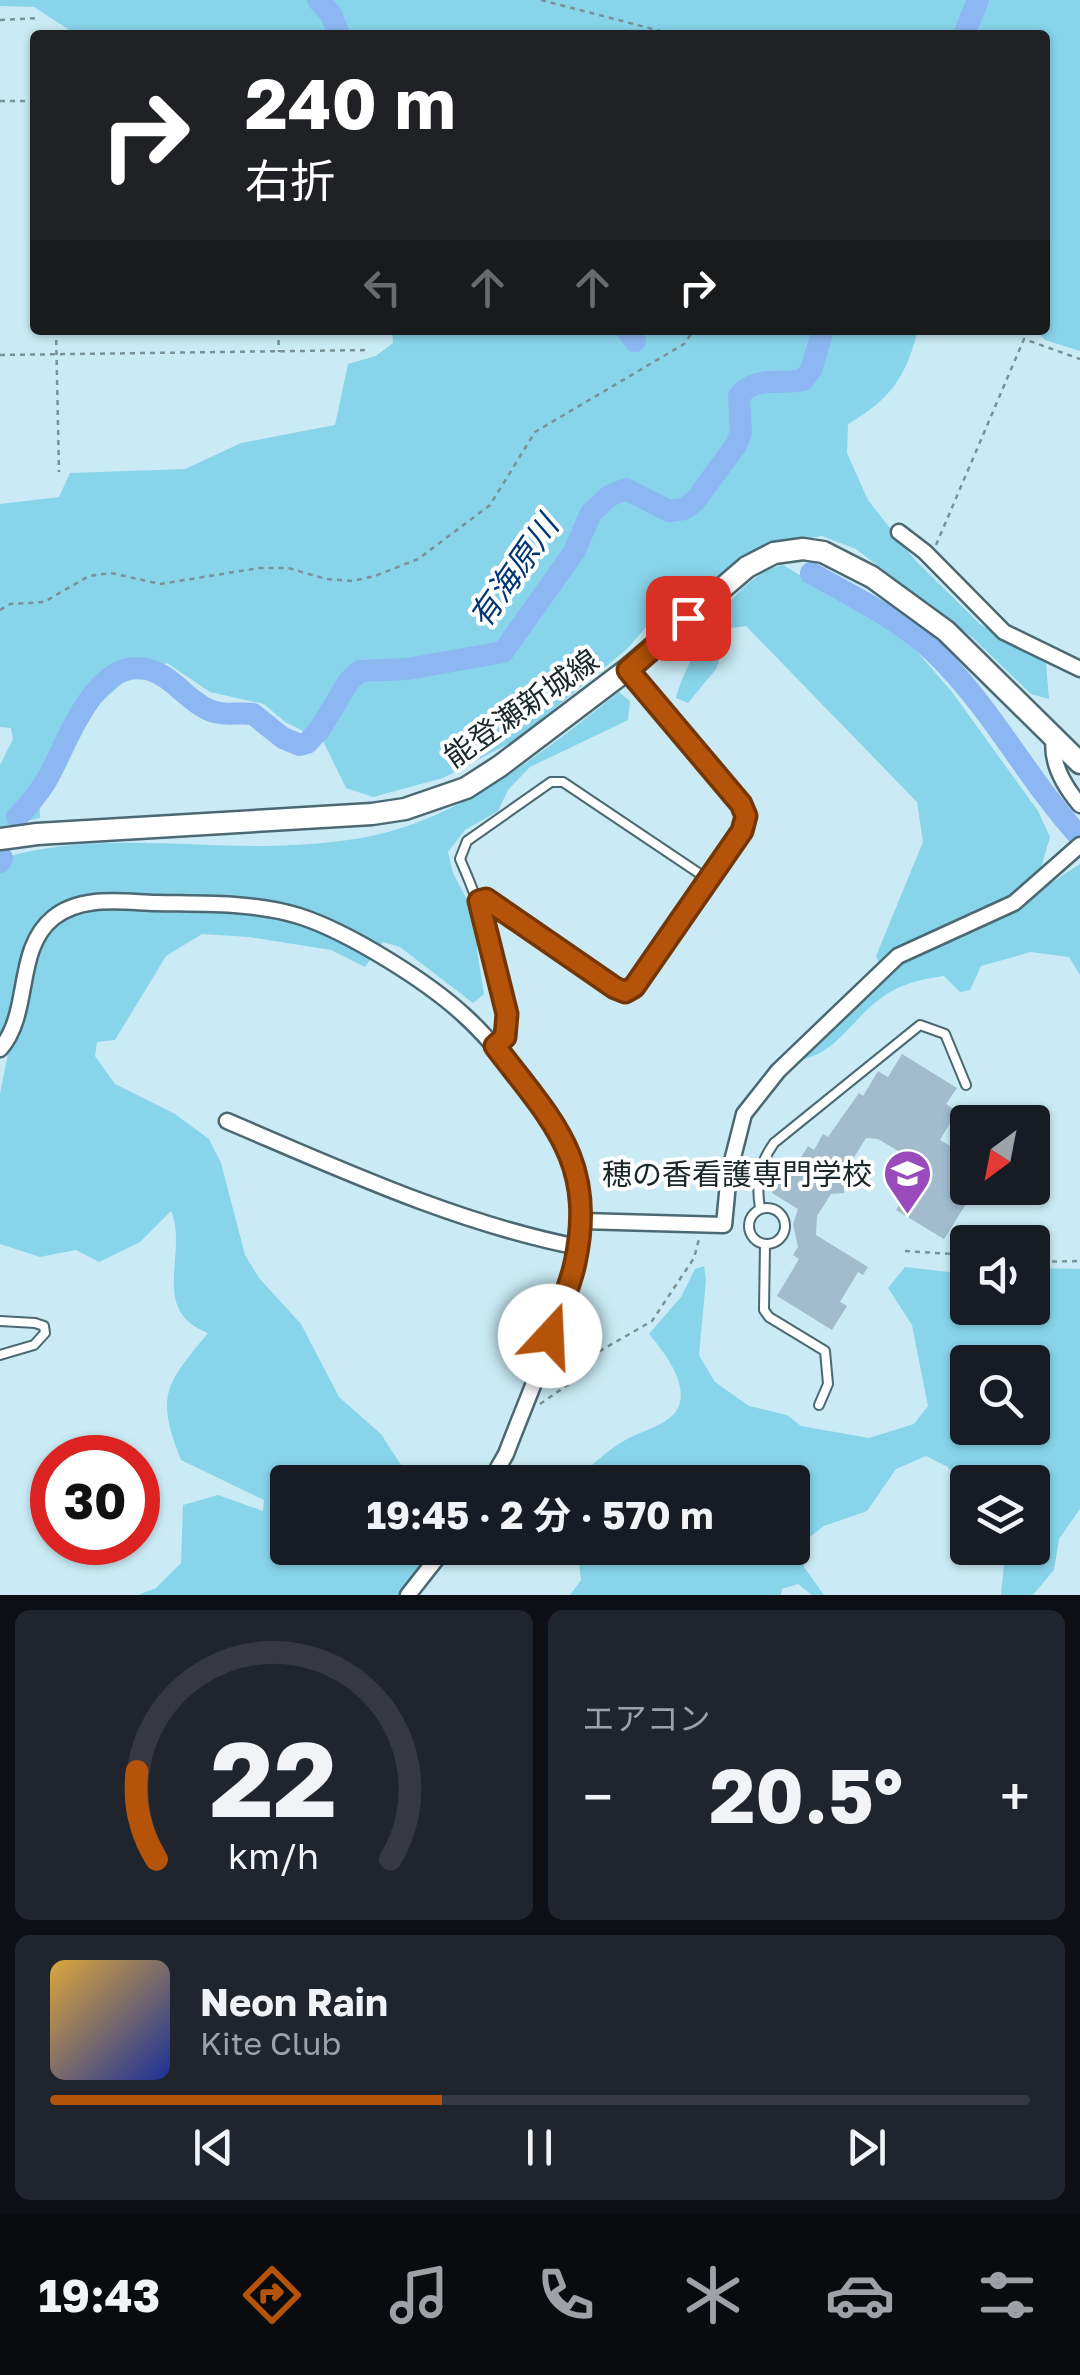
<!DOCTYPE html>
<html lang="ja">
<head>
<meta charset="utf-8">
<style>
	body { margin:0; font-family:"Golos Text","Noto Sans JP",sans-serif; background:#20242c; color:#f1f3f6; height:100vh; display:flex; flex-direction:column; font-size:38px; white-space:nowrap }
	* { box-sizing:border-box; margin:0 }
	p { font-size:32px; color:#9ea1a6 }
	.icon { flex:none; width:55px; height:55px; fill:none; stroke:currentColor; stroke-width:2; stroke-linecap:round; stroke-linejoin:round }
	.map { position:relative; height:1595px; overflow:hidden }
	.drawer { display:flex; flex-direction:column; gap:15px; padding:15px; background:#0d0f14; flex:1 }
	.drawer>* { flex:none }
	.guide { position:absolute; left:30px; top:30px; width:1020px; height:305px; border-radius:10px; box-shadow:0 2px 8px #0004; background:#202124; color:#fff; overflow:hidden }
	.needle { width:65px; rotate:212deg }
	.tools { position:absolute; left:950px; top:1105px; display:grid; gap:20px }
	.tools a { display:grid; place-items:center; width:100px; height:100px; border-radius:10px; background:#171b24; box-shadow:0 2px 8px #0004; font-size:50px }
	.speed { position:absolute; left:30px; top:1435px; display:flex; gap:20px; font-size:50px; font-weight:700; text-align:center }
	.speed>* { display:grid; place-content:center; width:130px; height:130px; border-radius:50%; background:#171b24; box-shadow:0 2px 8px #0004; line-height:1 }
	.speed .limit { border:15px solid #d22; background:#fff; color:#111 }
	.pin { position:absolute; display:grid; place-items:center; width:85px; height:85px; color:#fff; margin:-42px; border-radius:20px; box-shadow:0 5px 15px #0006 }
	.me { position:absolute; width:110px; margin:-55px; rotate:20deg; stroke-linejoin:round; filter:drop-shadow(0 0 8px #0008) }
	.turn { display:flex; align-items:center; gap:35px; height:210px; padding:0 50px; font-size:45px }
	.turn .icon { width:130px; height:130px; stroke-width:2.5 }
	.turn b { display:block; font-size:70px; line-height:85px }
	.lanes { display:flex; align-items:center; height:95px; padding:0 50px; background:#0003; justify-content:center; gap:50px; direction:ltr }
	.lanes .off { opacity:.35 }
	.big { font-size:75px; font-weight:700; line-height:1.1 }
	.drawer .card { flex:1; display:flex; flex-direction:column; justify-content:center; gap:15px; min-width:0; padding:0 35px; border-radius:15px; background:#20242c }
	.drawer .dial { align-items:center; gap:0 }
	.dial svg { height:260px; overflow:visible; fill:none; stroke:#363941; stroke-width:7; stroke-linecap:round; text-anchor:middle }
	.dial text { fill:#f1f3f6; stroke:none }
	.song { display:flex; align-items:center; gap:30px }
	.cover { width:120px; height:120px; border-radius:15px; background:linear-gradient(135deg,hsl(40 70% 55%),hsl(230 70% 35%)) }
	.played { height:10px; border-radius:5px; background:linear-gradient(90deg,#b45309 40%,#363941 40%) }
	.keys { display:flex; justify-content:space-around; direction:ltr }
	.heat { display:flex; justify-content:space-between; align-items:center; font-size:55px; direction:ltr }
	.drawer .tiles { flex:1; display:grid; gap:15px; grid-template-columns:1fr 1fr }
	.card:last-child { grid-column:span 2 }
	.trip { position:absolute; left:270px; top:1465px; width:540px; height:100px; border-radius:10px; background:#171b24; box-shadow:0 2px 8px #0004; font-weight:700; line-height:100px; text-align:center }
	.menu { display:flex; height:160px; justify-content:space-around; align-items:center; background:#090b0e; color:#9ea1a6 }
	.menu .icon { width:70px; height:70px }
	.menu .on { color:#b45309 }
	.menu b { font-size:45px; color:#f1f3f6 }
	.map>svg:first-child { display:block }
	.green { fill:#88d4ea; fill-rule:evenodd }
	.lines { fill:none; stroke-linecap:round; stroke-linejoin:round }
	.river { stroke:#8db7f2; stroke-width:22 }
	.building { fill:#a2bccd }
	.lane-casing { stroke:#4b6972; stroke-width:12 }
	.street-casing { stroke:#4b6972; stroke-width:19 }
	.secondary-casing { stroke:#4b6972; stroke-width:25 }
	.path { stroke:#799198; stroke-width:2.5; stroke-dasharray:5 5; stroke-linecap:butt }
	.lane { stroke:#fff; stroke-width:8 }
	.street { stroke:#fff; stroke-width:14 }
	.secondary { stroke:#fff; stroke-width:20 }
	.route-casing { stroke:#753606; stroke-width:25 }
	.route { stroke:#b45309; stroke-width:18 }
	.labels { text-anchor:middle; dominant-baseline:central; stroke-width:8; stroke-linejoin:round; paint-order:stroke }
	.street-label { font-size:30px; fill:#1a272b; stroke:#fff }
	.poi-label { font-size:30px; fill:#1a272b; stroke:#fff; text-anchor:end }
	.water-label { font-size:32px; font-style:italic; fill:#013776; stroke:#fff }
</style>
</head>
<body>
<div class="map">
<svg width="1080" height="1595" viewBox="0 0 1080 1595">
	<rect width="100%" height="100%" fill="#caebf5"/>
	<path class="green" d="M0,0H1080V351L1045,340L1036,330H1045V35H77L34,7L0,6Z
		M392,330H918C906,377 890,400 848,424L847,453L868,500L915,560L980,624L1046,663L1049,699L1031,694L973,638L856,549L822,536L760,547L682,604L660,611L627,649L516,740L443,778L373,797L346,788L323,741L285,722L264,704L210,692L167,663L128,678L86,716L57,756L39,789L40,818L0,827V765L13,739L11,728L0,727V504L59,497L70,473L185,469L241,443L335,425L348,364L376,356L393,343Z
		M783,565L907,640L952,692L1038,811L1050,837L1038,878L1048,885L1080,864V975L1069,957L1031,952L981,966L970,990L960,992L944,976C922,979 903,983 884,996C852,1017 839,1054 796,1061L884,974L876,956L923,842L917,802L746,626L731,628L716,669L688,703L676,698C687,656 737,573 783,565Z
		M619,692L630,701L628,720L530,767L508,790L498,811L465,830L448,852L453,873L478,920L477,950L484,994L473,1003L400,947L383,942L365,967L331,950L249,937L202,934L166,956L115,1040L97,1042L95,1056L115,1084L175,1114L209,1139L221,1163L245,1255L259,1278L301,1324L339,1397L381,1434L412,1482H288V1548H437L407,1591L399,1595H138L156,1588L181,1563L183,1505L218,1495L263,1511L264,1500L181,1460C155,1395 166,1384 208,1333C148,1310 189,1253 171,1211L140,1242L99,1262L76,1250L40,1257L0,1244V1093L8,1054L0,1048V859C82,833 173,846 257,846C291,846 338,843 371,836C465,816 546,750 619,692Z
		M704,1266L706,1280L699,1355L715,1382L749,1406L787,1415L801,1426L869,1438L914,1424L928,1406L912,1325L888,1288L905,1267L967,1274L968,1308H1032L1033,1268L1080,1269V1509L1059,1539L1054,1570L1033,1595H1001L1005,1554L1000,1548H1032V1482H968L967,1492L948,1467L926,1456L896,1469L867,1511L824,1526L799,1545L804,1567L824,1595H812L798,1584L782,1589L781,1595H570L581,1580L579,1563L568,1548H792V1482H573C588,1469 604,1453 622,1442C636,1433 658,1428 671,1417C697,1393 665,1353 649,1334L681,1297L695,1269ZM1032,1362V1428H968V1362Z"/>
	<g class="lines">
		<path class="river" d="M318,0L331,14L339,35
			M964,35L978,0
			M627,330L635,341
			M811,573C853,597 900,619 935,653C992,708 1027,779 1080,837
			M17,817C28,806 38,794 46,781C67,746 94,654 150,670C173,677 186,699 207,709C223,717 237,712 253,714L283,738L300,745L307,743L320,729L349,681L360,671L407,669L503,652L574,552L591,513L609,496L626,489L669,511L684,509L695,501L736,445L741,433L739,396C755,375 780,385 803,380L811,370L823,330
			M0,862L2,858"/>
	</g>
	<path class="building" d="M902,1054L957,1088L946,1104L957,1111L940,1140L968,1156V1188H976L944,1239L896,1210L923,1166L878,1139L866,1138L845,1172L844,1193L831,1194L817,1216L816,1235L868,1267L863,1275L858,1272L840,1302L847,1306L832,1330L777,1296L799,1259L793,1255L798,1247L793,1224L798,1209L772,1193L793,1159L798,1162L808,1146L814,1150L823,1134L828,1137L859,1093L863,1096L878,1071L888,1077Z"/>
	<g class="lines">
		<defs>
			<path id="lane" d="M479,901L485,899L615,989L625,992L634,987L743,831L747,816L741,804L628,669
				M495,1046L505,1037C516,1001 476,895 460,859L467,841L551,782H563L709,880
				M749 1226a18 18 0 1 1 36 0a18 18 0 1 1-36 0Z
				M760,1209C756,1182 758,1166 774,1143L920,1025L945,1034L966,1085
				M765,1244L764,1310L769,1317L825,1351L828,1384L819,1405
				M0,1321L35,1323L44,1326L45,1333L34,1345L0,1355"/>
			<path id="street" d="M899,532L925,552L1004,632L1080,669
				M1054,738C1050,763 1064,786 1080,805
				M0,1049C32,1013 14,950 53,918C81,895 122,902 156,903C203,904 254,902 299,916C349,932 429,982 467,1018C493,1042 514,1071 535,1099C554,1124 576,1154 580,1186C590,1261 533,1382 506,1454L490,1482
				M227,1121C340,1169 456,1223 578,1247
				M582,1221L724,1225L729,1173L744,1114L778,1071L898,956L1014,903L1080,845
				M408,1595L445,1548"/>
			<path id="secondary" d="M0,839L37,834L372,814L405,809L466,788L500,766L628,669L747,567L774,553L803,549L823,552L872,577L946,631L1080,763"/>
		</defs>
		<use href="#lane" class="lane-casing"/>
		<use href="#street" class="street-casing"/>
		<use href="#secondary" class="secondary-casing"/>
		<path class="path" d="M541,0L676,35
			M0,20L40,18
			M0,101H35
			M56,330L59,472
			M278,330L279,352
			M0,355L370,350
			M936,545L1024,339L1080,359
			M0,610L10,604L44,602L89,576L111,573L160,584L259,568H288L326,579L352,581L375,576L418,559L490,505L535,432L684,344L694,330
			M905,1251L968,1255
			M1032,1262L1080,1261
			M540,1404L569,1384L593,1355L652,1321L694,1258L699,1239"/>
		<use href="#lane" class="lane"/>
		<use href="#street" class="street"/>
		<use href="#secondary" class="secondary"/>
	</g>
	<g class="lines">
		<defs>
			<path id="route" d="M550,1336C558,1312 570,1287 575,1263C597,1161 552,1121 495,1046L505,1037L507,1014L479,901L486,899L615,988L625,992L634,987L742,831L746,816L741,804L628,670L688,618"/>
		</defs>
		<use href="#route" class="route-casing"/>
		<use href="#route" class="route"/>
	</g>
	<defs>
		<symbol id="university-pin" viewBox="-11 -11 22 30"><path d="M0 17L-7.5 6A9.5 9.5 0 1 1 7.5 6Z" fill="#994abb" stroke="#fff"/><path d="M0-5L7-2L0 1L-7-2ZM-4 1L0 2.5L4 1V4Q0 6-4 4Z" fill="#fff"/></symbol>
	</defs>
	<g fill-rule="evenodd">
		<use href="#university-pin" x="880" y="1146" width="55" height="75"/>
	</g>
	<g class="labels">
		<g class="street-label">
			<text transform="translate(521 708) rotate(-35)">能登瀬新城線</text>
		</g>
		<g class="poi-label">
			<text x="872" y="1174">穂の香看護専門学校</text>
		</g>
		<g class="water-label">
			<text transform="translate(513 571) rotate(-55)">有海原川</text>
		</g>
	</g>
</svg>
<div class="tools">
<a><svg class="needle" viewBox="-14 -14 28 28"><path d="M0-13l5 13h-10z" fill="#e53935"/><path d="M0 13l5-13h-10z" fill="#9ea1a6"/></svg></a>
<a><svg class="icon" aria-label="sound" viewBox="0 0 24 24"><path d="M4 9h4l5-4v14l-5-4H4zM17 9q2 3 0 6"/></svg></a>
<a><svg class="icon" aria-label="search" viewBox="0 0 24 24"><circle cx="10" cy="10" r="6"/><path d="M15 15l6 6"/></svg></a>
<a><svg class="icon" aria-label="layers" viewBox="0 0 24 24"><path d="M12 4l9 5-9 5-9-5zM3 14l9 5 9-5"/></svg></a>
</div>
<div class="speed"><div class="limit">30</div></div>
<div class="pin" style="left:688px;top:618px;background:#d93025"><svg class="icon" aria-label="arrive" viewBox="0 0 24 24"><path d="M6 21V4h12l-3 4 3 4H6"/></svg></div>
<svg class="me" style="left:550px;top:1336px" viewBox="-20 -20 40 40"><circle r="19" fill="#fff"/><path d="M0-13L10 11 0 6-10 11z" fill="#b45309"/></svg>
<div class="trip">19:45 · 2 分 · 570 m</div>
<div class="guide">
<div class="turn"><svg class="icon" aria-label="right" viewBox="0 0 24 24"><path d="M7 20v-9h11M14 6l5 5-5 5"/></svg><div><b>240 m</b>右折</div></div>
<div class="lanes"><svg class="icon off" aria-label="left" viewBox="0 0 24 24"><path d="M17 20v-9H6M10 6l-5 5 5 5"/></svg><svg class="icon off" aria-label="ahead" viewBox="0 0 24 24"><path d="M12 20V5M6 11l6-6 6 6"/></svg><svg class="icon off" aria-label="ahead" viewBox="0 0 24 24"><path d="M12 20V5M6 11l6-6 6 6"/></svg><svg class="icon" aria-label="right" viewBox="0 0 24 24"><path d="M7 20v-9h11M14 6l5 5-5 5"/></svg></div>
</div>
</div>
<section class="drawer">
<div class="tiles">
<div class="card dial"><svg viewBox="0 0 100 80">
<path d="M14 69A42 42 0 1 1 86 69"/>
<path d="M14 69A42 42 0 0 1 8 42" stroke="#b45309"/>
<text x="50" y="56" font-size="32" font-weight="700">22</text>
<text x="50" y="72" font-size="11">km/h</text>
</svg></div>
<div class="card"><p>エアコン</p>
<div class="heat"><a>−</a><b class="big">20.5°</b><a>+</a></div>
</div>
<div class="card">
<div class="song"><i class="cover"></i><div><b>Neon Rain</b><p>Kite Club</p></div></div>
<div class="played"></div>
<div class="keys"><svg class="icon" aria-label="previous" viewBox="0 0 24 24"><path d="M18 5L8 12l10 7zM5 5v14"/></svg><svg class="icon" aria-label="pause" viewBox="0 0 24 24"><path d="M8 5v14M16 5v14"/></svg><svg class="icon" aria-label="next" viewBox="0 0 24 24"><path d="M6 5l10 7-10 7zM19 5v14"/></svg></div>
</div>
</div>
</section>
<nav class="menu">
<b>19:43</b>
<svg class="icon on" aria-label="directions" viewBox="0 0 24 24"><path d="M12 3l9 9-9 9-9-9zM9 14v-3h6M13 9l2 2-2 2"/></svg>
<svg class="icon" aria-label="music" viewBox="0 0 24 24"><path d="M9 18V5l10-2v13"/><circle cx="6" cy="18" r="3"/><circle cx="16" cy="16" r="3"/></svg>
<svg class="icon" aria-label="phone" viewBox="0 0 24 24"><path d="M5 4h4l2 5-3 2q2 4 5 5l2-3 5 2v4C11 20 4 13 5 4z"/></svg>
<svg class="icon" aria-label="climate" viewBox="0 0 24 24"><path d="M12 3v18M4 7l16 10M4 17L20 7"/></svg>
<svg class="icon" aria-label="car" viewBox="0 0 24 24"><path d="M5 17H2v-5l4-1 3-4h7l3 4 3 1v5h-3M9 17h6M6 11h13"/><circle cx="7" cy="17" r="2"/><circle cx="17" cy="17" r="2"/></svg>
<svg class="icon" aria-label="filters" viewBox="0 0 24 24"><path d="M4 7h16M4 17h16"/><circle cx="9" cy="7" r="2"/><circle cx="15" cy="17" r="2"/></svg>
</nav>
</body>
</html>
